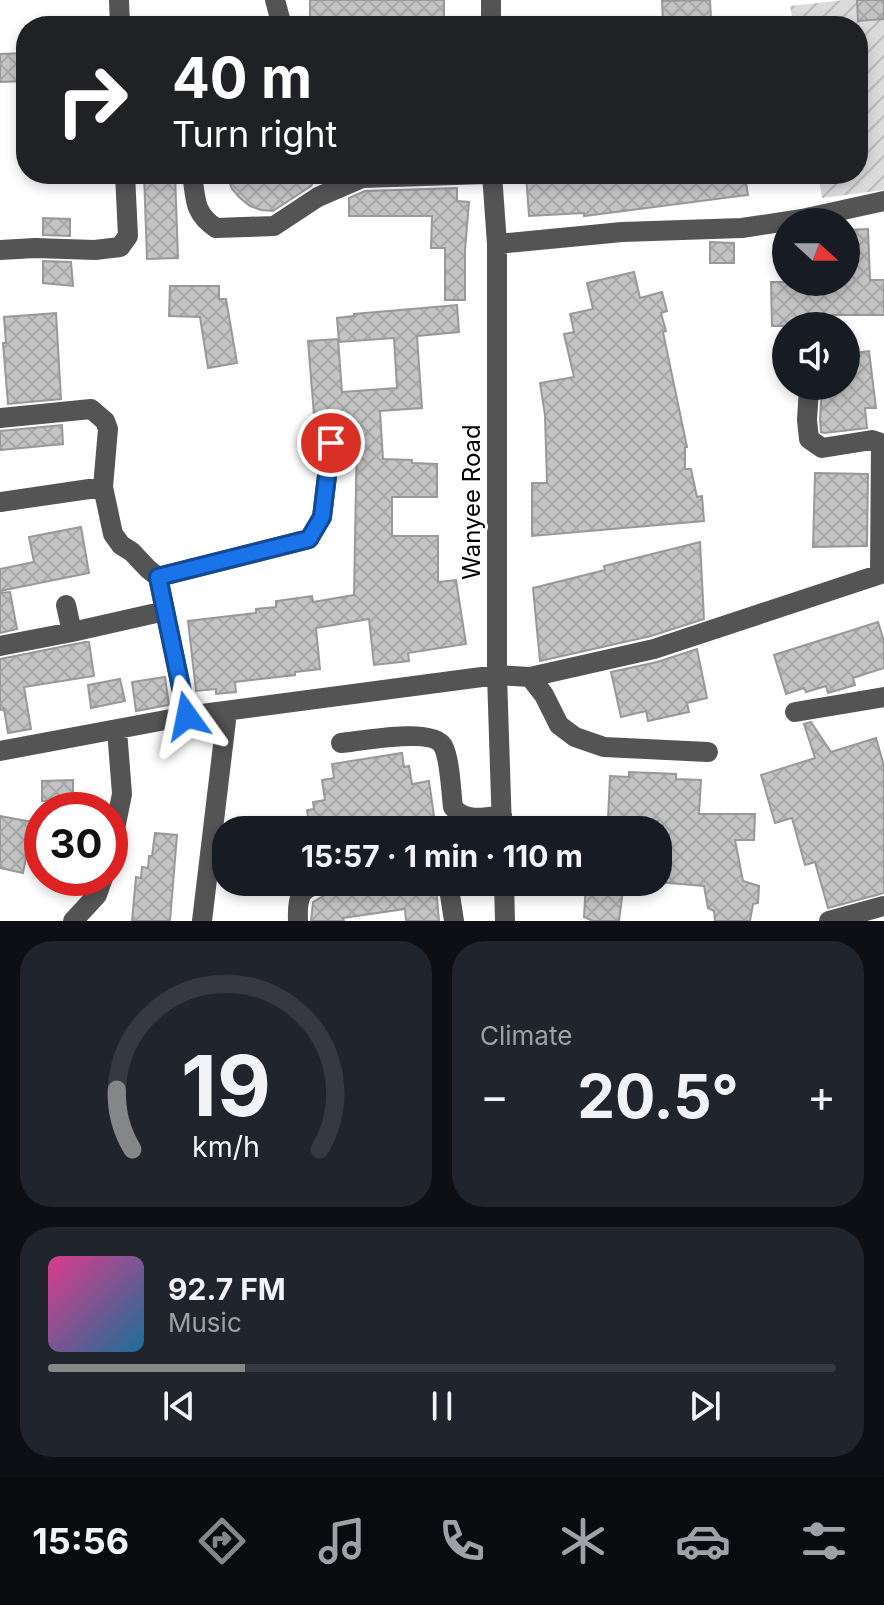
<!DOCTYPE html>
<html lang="en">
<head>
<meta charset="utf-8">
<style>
	body { margin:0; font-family:Inter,sans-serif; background:#20242c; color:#f1f3f6; height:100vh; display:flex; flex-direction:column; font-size:30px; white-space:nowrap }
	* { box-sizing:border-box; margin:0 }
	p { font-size:26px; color:#9ea1a6 }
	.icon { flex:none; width:44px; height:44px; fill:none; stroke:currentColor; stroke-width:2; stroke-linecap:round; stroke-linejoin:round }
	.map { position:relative; height:921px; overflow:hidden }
	.side { display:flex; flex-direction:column; gap:20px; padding:20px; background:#0d0f14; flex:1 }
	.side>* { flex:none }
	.guide { position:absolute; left:16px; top:16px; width:852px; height:168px; border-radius:32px; box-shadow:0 4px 12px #0003; background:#202124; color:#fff; overflow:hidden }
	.needle { width:52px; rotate:111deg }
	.fabs { position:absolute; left:772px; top:208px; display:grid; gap:16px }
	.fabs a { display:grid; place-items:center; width:88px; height:88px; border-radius:50%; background:#171b24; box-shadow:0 4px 12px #0003; font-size:40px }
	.speed { position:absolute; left:24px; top:792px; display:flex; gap:16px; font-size:40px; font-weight:700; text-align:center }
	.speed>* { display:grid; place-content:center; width:104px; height:104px; border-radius:50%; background:#171b24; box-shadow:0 4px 12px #0003; line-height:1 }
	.speed .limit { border:12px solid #d22; background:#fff; color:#111 }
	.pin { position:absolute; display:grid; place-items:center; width:68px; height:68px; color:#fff; margin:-34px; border:4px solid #fff; border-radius:50%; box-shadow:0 2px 8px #0007 }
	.me { position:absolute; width:88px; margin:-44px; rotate:348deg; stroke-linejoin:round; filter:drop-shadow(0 0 6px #0008) }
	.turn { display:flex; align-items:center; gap:28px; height:168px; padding:0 24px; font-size:36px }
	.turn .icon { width:104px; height:104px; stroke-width:2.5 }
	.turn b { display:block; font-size:56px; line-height:68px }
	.big { font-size:60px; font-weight:700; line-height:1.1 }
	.side .tile { flex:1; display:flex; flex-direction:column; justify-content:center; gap:12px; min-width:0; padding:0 28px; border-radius:32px; background:#20242c }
	.side .dial { align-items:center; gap:0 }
	.dial svg { height:208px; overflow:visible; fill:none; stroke:#363941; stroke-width:7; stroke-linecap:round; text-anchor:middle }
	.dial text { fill:#f1f3f6; stroke:none }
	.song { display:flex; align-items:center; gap:24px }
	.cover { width:96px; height:96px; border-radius:12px; background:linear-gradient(135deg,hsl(330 70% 55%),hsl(200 70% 35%)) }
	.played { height:8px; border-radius:4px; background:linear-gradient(90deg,#858687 25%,#363941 25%) }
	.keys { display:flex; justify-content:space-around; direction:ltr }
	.heat { display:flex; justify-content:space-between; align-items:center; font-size:44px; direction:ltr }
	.side .tiles { flex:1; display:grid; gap:20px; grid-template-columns:1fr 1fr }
	.tile:last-child { grid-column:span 2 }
	.trip { position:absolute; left:212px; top:816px; width:460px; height:80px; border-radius:32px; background:#171b24; box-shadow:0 4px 12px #0003; font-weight:700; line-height:80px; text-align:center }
	.menu { display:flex; height:128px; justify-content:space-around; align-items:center; background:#090b0e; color:#9ea1a6 }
	.menu .icon { width:56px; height:56px }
	.menu .current { color:#858687 }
	.menu b { font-size:36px; color:#f1f3f6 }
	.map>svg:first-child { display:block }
	.garden { fill:url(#garden-furrows) }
	.building { fill:url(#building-cross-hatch); stroke:#989898; stroke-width:2 }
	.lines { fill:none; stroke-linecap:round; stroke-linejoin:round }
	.minor { stroke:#545454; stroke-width:20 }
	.route-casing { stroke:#114b97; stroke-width:20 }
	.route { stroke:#1a73e8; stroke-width:14 }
	.labels { text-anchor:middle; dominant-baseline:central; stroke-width:6; stroke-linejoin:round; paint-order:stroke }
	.street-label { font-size:24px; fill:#000; stroke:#fff }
</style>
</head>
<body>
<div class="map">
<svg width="884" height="921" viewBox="0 0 884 921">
	<defs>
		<pattern id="garden-furrows" width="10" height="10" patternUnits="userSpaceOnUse" patternTransform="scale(2)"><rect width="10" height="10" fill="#dbdbdb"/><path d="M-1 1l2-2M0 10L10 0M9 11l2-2" fill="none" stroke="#bababa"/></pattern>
		<pattern id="building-cross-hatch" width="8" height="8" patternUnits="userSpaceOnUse" patternTransform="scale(2)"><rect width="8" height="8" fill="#c4c4c4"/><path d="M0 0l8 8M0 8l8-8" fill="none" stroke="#a7a7a7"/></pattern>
	</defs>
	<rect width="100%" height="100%" fill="#fff"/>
	<path class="garden" d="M844,0H884V190L822,198L818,174H858V26H794L790,6Z"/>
	<path class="building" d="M310,0H444V26H310Z
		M710,0L711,19L663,22L662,1Z
		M857,0H884V19L858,21Z
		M26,53V81L0,82V54Z
		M144,174H175L178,258L147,259Z
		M226,174H319L311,186L273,211L261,210L250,206L240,198L232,189Z
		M526,174H737V177L745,176L748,195L584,216V213L529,216Z
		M457,188V201L469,202L465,250V300H445V248H431L432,216H349V198L365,191Z
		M43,218L70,219V236L43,235Z
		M868,229L870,280H884V315H813V326H772L771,282H846L849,280L847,230Z
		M710,242L734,243V263H710Z
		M43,261L71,262L73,286L43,283Z
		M634,272L640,298L662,292L667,311L661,313L666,331L663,332L687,447H685V469H691L697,497L702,496L704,521L532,536V483H547L545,415L540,383L574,377L564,334L574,332L570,314L593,309L587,283Z
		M170,286H219V299H226L237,363L208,368L200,317L169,316Z
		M457,305L459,332L417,336L422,408L380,411L383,459L412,460V463L437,464V497H392V536H438V582L456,580L466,644L408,653L409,661L374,665L369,619L316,628L320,669L295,672V675L235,682L236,692L216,694V689L196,691L188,621L256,613V609L276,607V601L312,596L313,602L354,595L357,431H353V424L315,427L308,341L338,339L342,392L397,388L394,338L339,342L337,318L354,316V314Z
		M56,313L61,399L8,404L3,343H6L4,317Z
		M869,351L876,408H865L867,428L824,433L821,432L820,420L822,386H846V354Z
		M62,425L63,444L0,450V431Z
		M815,473L868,474L867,546L813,547Z
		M81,527L89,573L0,591V569L34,562L29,537Z
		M700,542L704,619L651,636L540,661L533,588L605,570L604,566Z
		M10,592L17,629L0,633V593Z
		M878,622L884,641V668L853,678L855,685L828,693L826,686L806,692L804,688L786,694L774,655Z
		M85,642H89L94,676L24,687L31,729L8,733L4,709L0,710V659Z
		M697,649L707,698L687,703L689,712L648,721L646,711L621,717L611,672L657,662Z
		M165,677L169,705L136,711L132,682Z
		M120,679L125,701L91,708L88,685Z
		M811,722L831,752L876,738L884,766V893L828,908L815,862L805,865L792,818L775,823L761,775L815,758L804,724Z
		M402,753L404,767L409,766L412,784L429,781L436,830H310L307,810L314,809L313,802L325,800L322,780L334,778L332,764Z
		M629,772L676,774V779L701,780L699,814H755L754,840H735L743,881L759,886L758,903L753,904L750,921H715L714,911L708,908L704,886L658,882V821L608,818L610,776L629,777Z
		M73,780V801H42V781Z
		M0,816L33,822L23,873L0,868Z
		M155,833L177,835L170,921H132L136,877L141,878L142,867L148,868L149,856H152Z
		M339,882H428L429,888L436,887L439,921H406L405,909L343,918L344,921H311L313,902L332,891L340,890Z
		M586,882H624L619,921H593L584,917Z"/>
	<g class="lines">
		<path class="minor" d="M119,0L120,26
			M275,0L282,26
			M491,0V26
			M192,174C196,198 193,213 216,228L274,226L318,197L362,178L486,174
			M492,174L497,244V675L502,830
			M497,244L622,232L742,228L802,219L884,201
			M0,250L35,248L95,250L120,247L128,236L125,174
			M809,388L807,420L809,439L822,448L872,440L881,443L880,574
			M0,418L91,409L105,421L108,429L103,487L113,534L121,545L132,552L148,569L158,577L187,716
			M0,502L103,487
			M158,577L309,539L322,517L331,443
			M66,605L72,632
			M0,646L72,632L165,611
			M530,677L544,695L559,725L575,737L604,747L708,752
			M795,712L884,697
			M341,743C361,741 433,727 443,746C450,758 451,792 453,807C465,823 485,817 502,815
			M0,751L187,716L497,675L530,677L654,649L884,573
			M110,854L122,794L117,730
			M448,882L454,921
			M504,882L505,921
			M73,921L97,895L103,878
			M202,921L227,712
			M298,921C297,898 299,888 323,882
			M829,921L884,906"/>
	</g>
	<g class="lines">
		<defs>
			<path id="route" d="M187,716L158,577L309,539L322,517L331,443"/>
		</defs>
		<use href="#route" class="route-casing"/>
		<use href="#route" class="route"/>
	</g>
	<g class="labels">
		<g class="street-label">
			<text transform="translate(471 502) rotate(-90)">Wanyee Road</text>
		</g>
	</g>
</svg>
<div class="fabs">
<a><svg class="needle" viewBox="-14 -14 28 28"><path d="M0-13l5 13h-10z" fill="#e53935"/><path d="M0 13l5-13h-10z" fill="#9ea1a6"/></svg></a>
<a><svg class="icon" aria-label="sound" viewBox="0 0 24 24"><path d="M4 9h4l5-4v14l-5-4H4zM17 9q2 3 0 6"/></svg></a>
</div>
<div class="speed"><div class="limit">30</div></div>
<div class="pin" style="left:331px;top:443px;background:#d93025"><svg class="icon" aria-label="arrive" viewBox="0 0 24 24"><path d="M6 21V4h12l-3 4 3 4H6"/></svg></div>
<svg class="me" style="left:187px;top:716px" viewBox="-20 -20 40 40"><path d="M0-17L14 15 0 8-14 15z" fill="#1a73e8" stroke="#fff" stroke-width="4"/></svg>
<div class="trip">15:57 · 1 min · 110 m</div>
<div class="guide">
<div class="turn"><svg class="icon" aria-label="right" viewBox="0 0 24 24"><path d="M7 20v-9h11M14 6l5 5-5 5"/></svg><div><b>40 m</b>Turn right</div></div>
</div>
</div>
<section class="side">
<div class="tiles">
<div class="tile dial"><svg viewBox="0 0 100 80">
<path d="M14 69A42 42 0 1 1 86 69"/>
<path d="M14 69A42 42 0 0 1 8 46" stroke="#858687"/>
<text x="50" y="56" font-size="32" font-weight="700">19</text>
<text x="50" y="72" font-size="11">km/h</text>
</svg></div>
<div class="tile"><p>Climate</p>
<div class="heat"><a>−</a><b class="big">20.5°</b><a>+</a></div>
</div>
<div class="tile">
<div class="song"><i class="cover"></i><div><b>92.7 FM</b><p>Music</p></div></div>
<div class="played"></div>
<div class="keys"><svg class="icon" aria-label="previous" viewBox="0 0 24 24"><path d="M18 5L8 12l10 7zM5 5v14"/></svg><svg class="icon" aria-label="pause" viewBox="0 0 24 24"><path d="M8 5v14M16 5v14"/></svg><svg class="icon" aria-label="next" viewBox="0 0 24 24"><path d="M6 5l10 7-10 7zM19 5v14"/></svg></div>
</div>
</div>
</section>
<nav class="menu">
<b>15:56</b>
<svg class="icon current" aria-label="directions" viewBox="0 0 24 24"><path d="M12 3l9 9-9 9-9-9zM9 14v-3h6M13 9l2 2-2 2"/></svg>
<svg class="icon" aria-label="music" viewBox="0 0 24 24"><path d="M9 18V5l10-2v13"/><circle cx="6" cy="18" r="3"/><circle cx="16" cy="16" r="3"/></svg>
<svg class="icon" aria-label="phone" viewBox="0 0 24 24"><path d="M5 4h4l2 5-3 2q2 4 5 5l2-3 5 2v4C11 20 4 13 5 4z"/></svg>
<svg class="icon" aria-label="climate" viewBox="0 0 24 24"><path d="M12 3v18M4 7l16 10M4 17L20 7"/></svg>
<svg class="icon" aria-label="car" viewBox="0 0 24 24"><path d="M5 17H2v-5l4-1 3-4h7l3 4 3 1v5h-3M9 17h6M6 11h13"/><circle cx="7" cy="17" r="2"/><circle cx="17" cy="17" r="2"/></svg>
<svg class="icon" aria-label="filters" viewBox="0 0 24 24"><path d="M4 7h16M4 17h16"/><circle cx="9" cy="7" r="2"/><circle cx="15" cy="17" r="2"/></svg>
</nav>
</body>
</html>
